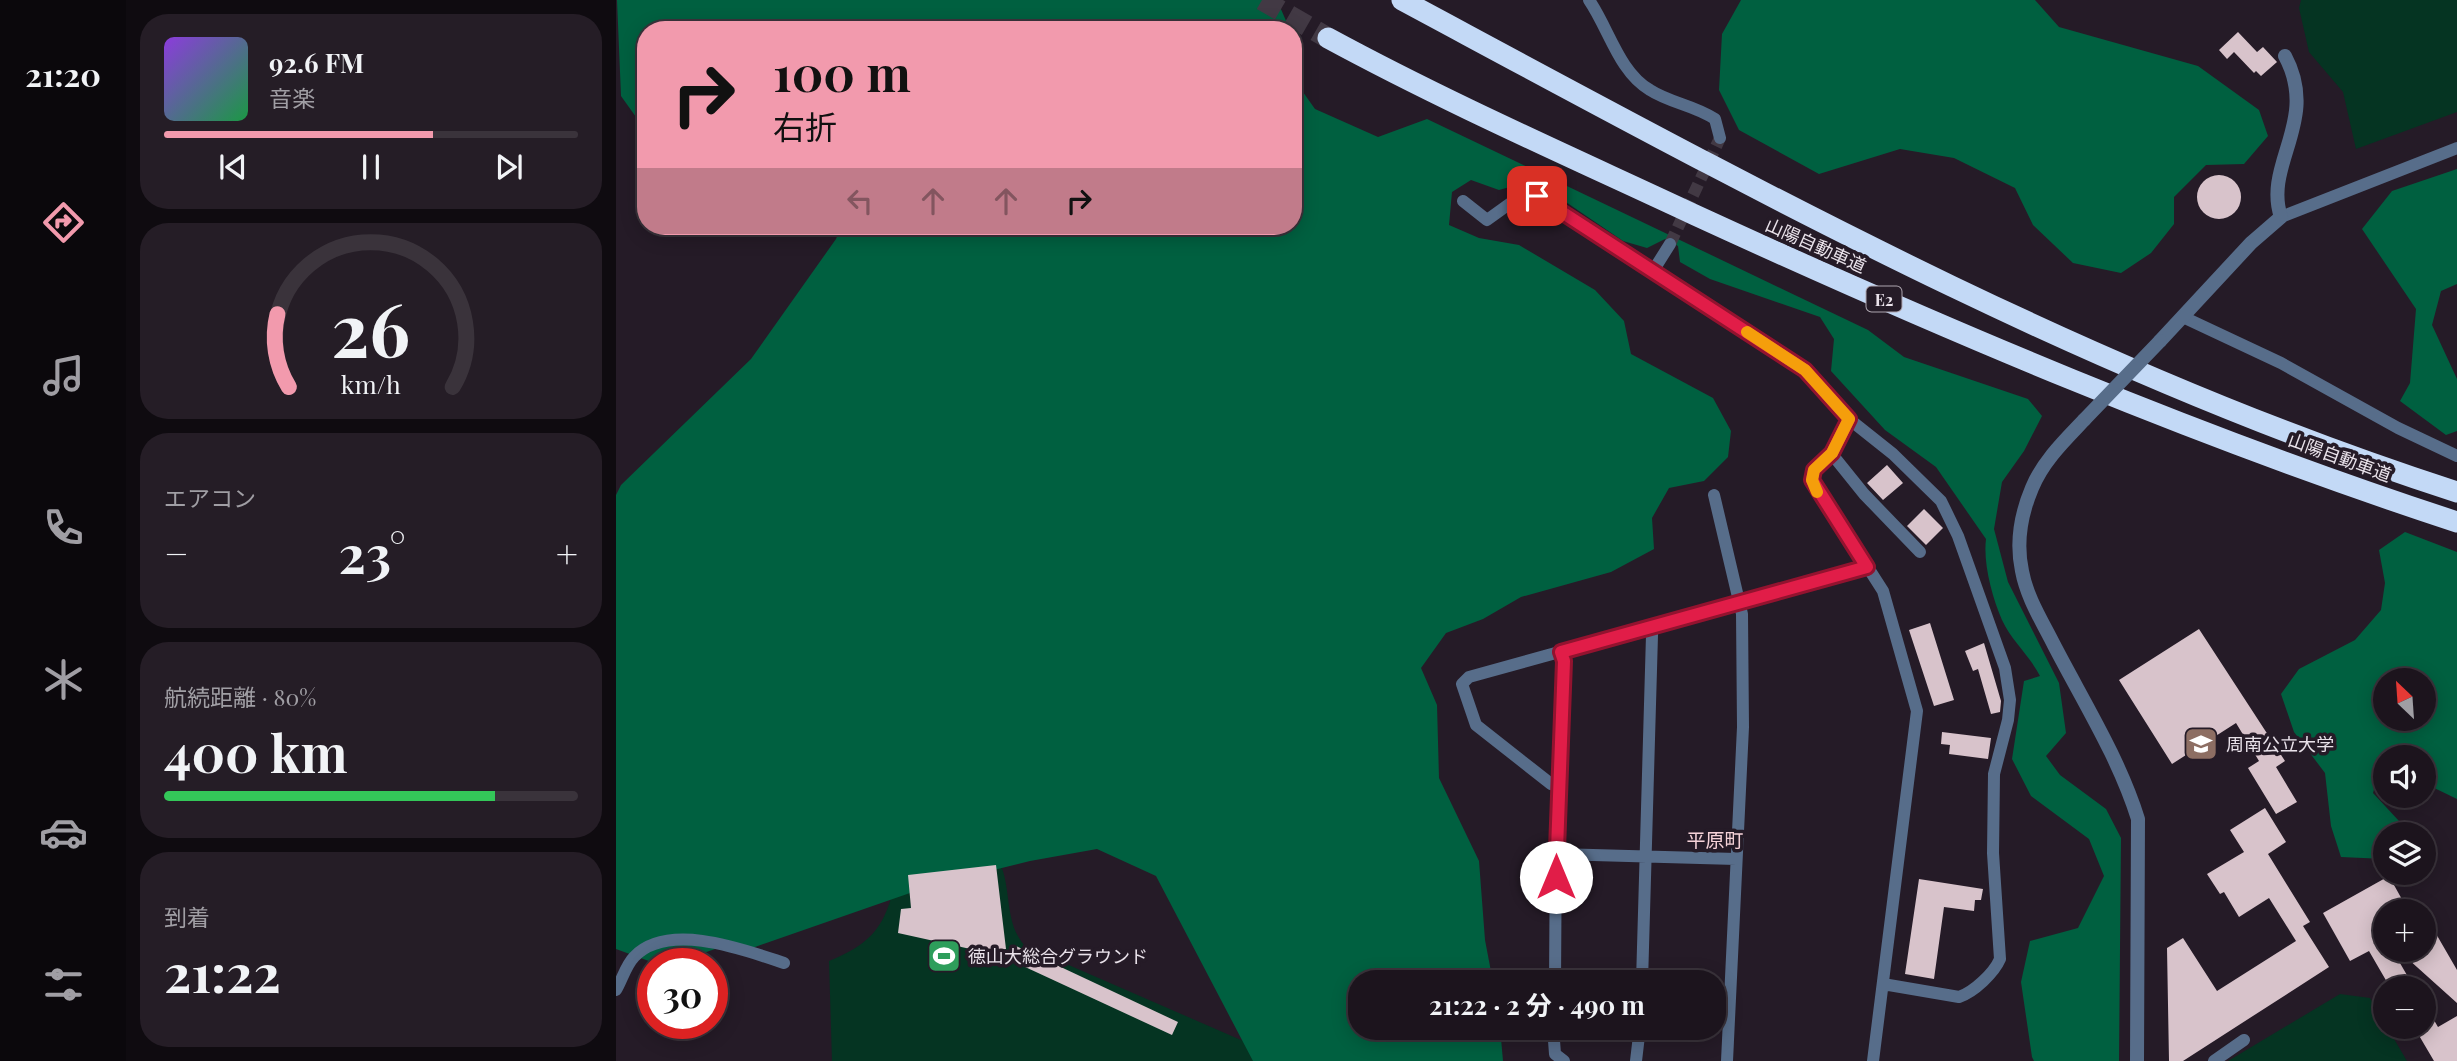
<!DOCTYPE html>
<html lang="ja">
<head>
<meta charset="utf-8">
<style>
	body { margin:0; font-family:"Playfair Display","Noto Sans JP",serif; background:#251d26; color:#f1f3f6; height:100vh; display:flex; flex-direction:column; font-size:26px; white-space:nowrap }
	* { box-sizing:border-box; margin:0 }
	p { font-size:23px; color:#a09ea4 }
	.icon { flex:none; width:38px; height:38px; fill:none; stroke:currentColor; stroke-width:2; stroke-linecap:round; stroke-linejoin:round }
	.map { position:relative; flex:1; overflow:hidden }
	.side { display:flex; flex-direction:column; gap:14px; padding:14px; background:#0f0b10; width:490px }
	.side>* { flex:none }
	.hud { position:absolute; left:21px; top:21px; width:665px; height:214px; border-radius:28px; box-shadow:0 4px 18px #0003,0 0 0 2px #3a333b; background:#f29aad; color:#111; overflow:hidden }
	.needle { width:46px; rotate:335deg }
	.fabs { position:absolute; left:1757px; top:668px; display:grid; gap:14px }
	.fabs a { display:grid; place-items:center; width:63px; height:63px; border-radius:50%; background:#1c141d; box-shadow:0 4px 18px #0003,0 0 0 2px #3a333b; font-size:35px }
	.speed { position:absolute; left:21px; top:948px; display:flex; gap:14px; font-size:35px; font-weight:700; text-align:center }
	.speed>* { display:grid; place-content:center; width:91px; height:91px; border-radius:50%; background:#1c141d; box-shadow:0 4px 18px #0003,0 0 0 2px #3a333b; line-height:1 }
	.speed .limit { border:10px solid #d22; background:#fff; color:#111 }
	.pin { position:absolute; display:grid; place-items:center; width:60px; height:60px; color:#fff; margin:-30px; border-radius:14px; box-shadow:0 4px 10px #0006 }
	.me { position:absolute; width:77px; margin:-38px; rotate:0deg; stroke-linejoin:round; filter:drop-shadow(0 0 5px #0008) }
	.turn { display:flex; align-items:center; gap:24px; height:147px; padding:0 21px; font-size:32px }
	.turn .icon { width:91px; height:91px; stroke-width:2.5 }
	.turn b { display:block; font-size:49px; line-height:60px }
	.lanes { display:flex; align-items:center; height:66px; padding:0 21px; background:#0003; justify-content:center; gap:35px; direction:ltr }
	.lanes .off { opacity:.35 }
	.big { font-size:52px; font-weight:700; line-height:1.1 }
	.side .widget { flex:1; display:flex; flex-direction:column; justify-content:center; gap:10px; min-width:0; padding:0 24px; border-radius:28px; background:#251d26 }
	.side .dial { align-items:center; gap:0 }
	.dial svg { height:182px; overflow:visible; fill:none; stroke:#3a333b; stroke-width:7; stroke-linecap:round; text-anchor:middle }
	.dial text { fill:#f1f3f6; stroke:none }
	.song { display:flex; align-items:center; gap:21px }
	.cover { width:84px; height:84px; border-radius:10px; background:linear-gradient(135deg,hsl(270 70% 55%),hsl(140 70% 35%)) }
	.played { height:7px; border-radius:4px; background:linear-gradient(90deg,#f29aad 65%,#3a333b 65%) }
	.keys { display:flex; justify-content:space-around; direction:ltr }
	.heat { display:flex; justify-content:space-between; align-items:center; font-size:38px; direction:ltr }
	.charge { height:10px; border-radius:5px; background:linear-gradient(90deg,#34c759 80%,#3a333b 0) }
	.trip { position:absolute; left:732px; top:970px; width:378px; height:70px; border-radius:28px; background:#1c141d; box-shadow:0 4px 18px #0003,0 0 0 2px #3a333b; font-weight:700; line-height:70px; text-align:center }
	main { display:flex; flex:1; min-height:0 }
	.dock { display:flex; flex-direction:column; width:126px; justify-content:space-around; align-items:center; background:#0b080c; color:#a09ea4 }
	.dock .icon { width:49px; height:49px }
	.dock .on { color:#f29aad }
	.dock b { font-size:32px; color:#f1f3f6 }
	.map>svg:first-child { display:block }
	.green { fill:#053422 }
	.forest { fill:#006040; fill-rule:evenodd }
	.building { fill:#d8c3cb }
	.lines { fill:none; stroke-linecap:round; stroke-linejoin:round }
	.minor-tunnel { stroke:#423944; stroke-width:12; stroke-dasharray:12 6; stroke-linecap:butt }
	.motorway-tunnel { stroke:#423944; stroke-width:21; stroke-dasharray:21 10; stroke-linecap:butt }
	.minor { stroke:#576d8a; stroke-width:12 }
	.tertiary { stroke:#576d8a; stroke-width:14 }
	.motorway { stroke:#c3d9f6; stroke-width:21 }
	.tertiary-bridge { stroke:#576d8a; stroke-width:14 }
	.route-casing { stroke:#92132f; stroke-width:18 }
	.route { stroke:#e11d48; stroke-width:12 }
	.slow { stroke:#f59e0b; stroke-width:12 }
	.labels { text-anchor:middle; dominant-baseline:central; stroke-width:7; stroke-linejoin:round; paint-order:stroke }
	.shield { fill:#251b27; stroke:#aea6b0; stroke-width:2 }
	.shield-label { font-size:16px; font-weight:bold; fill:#e9e2ea }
	.street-label { font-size:18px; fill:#e9e2ea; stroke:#251b27 }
	.poi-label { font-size:18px; fill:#e9e2ea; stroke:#251b27; text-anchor:start }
	.neighbourhood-label { font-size:19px; fill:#f5d2d8; stroke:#251b27 }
</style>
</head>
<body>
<main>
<nav class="dock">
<b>21:20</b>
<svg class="icon on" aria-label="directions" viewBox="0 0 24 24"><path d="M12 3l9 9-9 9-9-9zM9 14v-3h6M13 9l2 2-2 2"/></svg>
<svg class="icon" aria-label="music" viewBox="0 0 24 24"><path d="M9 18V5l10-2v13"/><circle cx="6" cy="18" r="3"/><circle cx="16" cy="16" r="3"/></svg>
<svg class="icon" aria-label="phone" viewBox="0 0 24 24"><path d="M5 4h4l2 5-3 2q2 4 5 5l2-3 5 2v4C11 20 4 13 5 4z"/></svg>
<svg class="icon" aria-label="climate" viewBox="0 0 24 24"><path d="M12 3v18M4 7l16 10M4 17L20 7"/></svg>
<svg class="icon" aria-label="car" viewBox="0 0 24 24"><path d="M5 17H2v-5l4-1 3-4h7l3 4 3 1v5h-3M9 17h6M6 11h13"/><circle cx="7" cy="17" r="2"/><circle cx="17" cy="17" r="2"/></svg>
<svg class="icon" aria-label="filters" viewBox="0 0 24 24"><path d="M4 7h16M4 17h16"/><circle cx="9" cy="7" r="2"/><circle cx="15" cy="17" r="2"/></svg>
</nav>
<section class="side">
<div class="widget">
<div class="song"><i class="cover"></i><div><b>92.6 FM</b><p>音楽</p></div></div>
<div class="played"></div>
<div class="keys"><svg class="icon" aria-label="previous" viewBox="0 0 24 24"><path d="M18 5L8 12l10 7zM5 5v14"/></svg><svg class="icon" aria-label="pause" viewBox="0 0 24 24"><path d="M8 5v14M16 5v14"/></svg><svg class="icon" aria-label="next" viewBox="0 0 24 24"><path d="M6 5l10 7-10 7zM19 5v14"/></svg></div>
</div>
<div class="widget dial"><svg viewBox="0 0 100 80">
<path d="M14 69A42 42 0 1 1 86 69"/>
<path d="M14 69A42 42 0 0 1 9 37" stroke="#f29aad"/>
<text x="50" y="56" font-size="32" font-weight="700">26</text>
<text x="50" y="72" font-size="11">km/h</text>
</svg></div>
<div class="widget"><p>エアコン</p>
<div class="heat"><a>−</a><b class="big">23°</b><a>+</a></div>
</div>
<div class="widget"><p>航続距離 · 80%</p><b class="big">400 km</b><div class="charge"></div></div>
<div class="widget"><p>到着</p><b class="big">21:22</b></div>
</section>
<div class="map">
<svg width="1841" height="1061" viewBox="0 0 1841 1061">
	<rect width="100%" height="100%" fill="#251b27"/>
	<path class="green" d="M1685,0H1841V112L1740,149L1727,92L1693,52L1683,8Z
		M384,863C396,890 388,923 409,946L641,1047L639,1061H216L213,961C250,946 268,930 277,890Z
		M1724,994L1754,998L1791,1061H1612Z"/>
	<path class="forest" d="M1,0H661L674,30H30V131L5,96Z
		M1125,0H1419L1443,27L1582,66L1643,110L1652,136L1628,164L1590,165L1558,197V224L1535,253L1505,273L1457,263L1417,225L1399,188L1338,158L1284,149L1203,174L1123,130L1103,90L1106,34Z
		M677,78L699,109L762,137L811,119L1252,330L1288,357L1412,399L1426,416L1408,451L1386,482L1378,529L1392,582L1443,683L1450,733L1430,756L1444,775L1490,809L1505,838L1503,1061H1418L1416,1057L1405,982L1414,941L1462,928L1488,876L1473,839L1415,796L1396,759L1408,681L1424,676C1414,656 1395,640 1386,620C1376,597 1367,563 1370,539L1320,467L1269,430L1215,371L1218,339L1204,317L1094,279L1064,262L1062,246L1049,239L1031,248L1007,241L944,198L908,183L883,190L855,180L836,192L833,225L863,238L903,245L979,290L1008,321L1015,354L1097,398L1115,431L1112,457L1088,481L1053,488L1036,518L1038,549L995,572L905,597L867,619L830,633L805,668L821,705L823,778L863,861L869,940L877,982H744V1027H884L887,1061H637L540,876L481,849L414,861L317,885L139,947H105L55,964H41L0,949V495L5,485L135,359L220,239L225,226H677Z
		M1841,169V284L1825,291L1816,325L1841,379V431L1830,435L1784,401L1794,383L1800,309L1746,229L1776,191Z
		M1789,532L1841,552V799L1808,783V758H1769V773L1763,772L1757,793L1796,835H1769V859L1725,857L1715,826L1709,773L1678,732L1665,694L1683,669L1739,640L1765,610L1769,583L1763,550ZM1769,681H1808V719H1769Z"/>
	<path class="building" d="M1622,32L1641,52L1647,47L1661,62L1645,76L1640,71L1638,73L1618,52L1611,59L1603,50Z
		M1581 197a22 22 0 1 1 44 0a22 22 0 1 1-44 0Z
		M1271,465L1287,483L1267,500L1251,483Z
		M1308,509L1327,528L1310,545L1291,526Z
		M1314,623L1338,700L1318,706L1293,630Z
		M1583,629L1669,761L1660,767L1681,802L1660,814L1632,768L1643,761L1620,723L1556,764L1503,680Z
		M1368,643L1385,701L1384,712L1375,714L1362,669L1357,671L1349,651Z
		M1326,732L1375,738L1372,759L1333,754L1334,745L1325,744Z
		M1649,808L1670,842L1652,854L1694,922L1687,926L1713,967L1567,1061H1553L1551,948L1567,938L1601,991L1680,941L1653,898L1623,917L1608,892L1604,894L1591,874L1628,852L1614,830Z
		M380,865L390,949L368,952L282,933L285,909L295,908L292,875Z
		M1773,876L1793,912H1769V955L1777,951L1799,989H1775L1753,951L1734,961L1707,913Z
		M1303,879L1367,889L1365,900H1359L1358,911L1328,907L1318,979L1289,974Z
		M1808,913L1841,970V1003L1782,950H1808Z
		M400,946L562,1022L556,1035L394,960Z
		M1808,1003L1822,1027L1841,1016V1061H1818L1798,1027H1808Z"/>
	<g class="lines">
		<path class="minor-tunnel" d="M1054,244L1104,138"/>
		<path class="motorway-tunnel" d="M646,0L712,38"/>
		<path class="minor" d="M973,0C993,29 1003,72 1034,90C1054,103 1078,105 1099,119L1104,138
			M847,201L871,220L903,197L921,196L1189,370L1233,419L1277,454L1325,501L1342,536L1389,668L1394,700L1392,720L1378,774L1377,853L1384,959C1378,973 1358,992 1343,997L1267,984
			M1665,217L1841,148
			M1037,271L1054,244
			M1567,317L1665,363L1782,428L1841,456
			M1233,419L1215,453L1198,470L1196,480L1267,591L1301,711L1257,1061
			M1215,453L1248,494L1304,552
			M1098,495L1126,614L1127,727L1111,1061
			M945,786L935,784L860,725L846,684L853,677L1251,567
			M941,854L1120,859
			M939,982L940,832L945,786L948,661L945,652
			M1026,982L1036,635L1034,627
			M0,990C6,980 10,965 18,957C52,921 129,950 168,963
			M937,1027L939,1054L948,1061
			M1020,1061L1024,1027
			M1598,1061L1628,1040"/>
		<path class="tertiary" d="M1544,341L1635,243L1665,217C1647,164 1704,121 1669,56
			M1468,420C1449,440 1427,461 1416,488C1405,514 1400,543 1406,571C1411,598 1426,621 1438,645C1467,701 1503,758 1522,819L1521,1061"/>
		<path class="motorway" d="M786,0C1127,183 1470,373 1841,492
			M712,38C832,103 955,157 1079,215C1327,329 1581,437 1841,522"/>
		<path class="tertiary-bridge" d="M1468,420L1544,341"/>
	</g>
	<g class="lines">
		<defs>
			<path id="route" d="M921,196L1189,370L1233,419L1216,453L1198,470L1196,480L1251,567L945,652L948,661L940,877"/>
		</defs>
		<use href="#route" class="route-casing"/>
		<use href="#route" class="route"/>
		<path class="slow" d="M1131,332L1189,370L1233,419L1216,453L1198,470L1196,480L1201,492"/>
	</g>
	<defs>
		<symbol id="university-square" viewBox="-11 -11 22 22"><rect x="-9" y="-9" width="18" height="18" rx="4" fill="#8d6e63" stroke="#251b27"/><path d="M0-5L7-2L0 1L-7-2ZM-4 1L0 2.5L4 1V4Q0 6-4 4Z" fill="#fff"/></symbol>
		<symbol id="stadium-square" viewBox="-11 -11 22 22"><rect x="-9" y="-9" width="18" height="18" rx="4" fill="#2e9e5b" stroke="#251b27"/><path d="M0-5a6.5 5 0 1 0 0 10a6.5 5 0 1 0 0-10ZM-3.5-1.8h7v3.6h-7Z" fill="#fff"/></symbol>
	</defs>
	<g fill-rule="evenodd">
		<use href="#university-square" x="1566" y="725" width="38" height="38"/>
		<use href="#stadium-square" x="309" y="937" width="38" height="38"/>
	</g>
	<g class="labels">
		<rect class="shield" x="1250.5" y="286.5" width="35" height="25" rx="5"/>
		<g class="shield-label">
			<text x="1268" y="299">E2</text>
		</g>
		<g class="street-label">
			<text transform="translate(1200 245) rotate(24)">山陽自動車道</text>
			<text transform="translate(1724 457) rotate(20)">山陽自動車道</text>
		</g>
		<g class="poi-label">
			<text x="1610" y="744">周南公立大学</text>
			<text x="352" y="956">徳山大総合グラウンド</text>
		</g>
		<g class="neighbourhood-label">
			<text x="1099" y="839">平原町</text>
		</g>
	</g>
</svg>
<div class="fabs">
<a><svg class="needle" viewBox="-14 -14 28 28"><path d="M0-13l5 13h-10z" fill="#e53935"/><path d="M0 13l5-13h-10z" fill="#a09ea4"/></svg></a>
<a><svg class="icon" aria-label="sound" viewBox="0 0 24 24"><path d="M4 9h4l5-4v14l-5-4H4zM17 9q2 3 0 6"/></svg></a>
<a><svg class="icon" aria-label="layers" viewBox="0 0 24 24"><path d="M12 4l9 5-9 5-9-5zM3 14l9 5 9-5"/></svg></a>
<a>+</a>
<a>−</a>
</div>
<div class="speed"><div class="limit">30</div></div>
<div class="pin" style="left:921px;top:196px;background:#d93025"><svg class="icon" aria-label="arrive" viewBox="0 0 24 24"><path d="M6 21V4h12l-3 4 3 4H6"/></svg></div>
<svg class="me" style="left:940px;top:877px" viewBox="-20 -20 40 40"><circle r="19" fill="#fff"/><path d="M0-13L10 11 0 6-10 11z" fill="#e11d48"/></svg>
<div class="trip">21:22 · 2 分 · 490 m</div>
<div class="hud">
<div class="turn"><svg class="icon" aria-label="right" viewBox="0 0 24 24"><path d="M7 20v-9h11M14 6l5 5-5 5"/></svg><div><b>100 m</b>右折</div></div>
<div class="lanes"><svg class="icon off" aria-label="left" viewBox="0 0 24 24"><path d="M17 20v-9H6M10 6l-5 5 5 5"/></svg><svg class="icon off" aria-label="ahead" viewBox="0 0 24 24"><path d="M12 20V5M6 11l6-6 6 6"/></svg><svg class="icon off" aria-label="ahead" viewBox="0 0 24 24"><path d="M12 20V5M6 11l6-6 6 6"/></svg><svg class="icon" aria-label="right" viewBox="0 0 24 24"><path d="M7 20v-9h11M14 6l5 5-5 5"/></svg></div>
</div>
</div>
</main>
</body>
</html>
